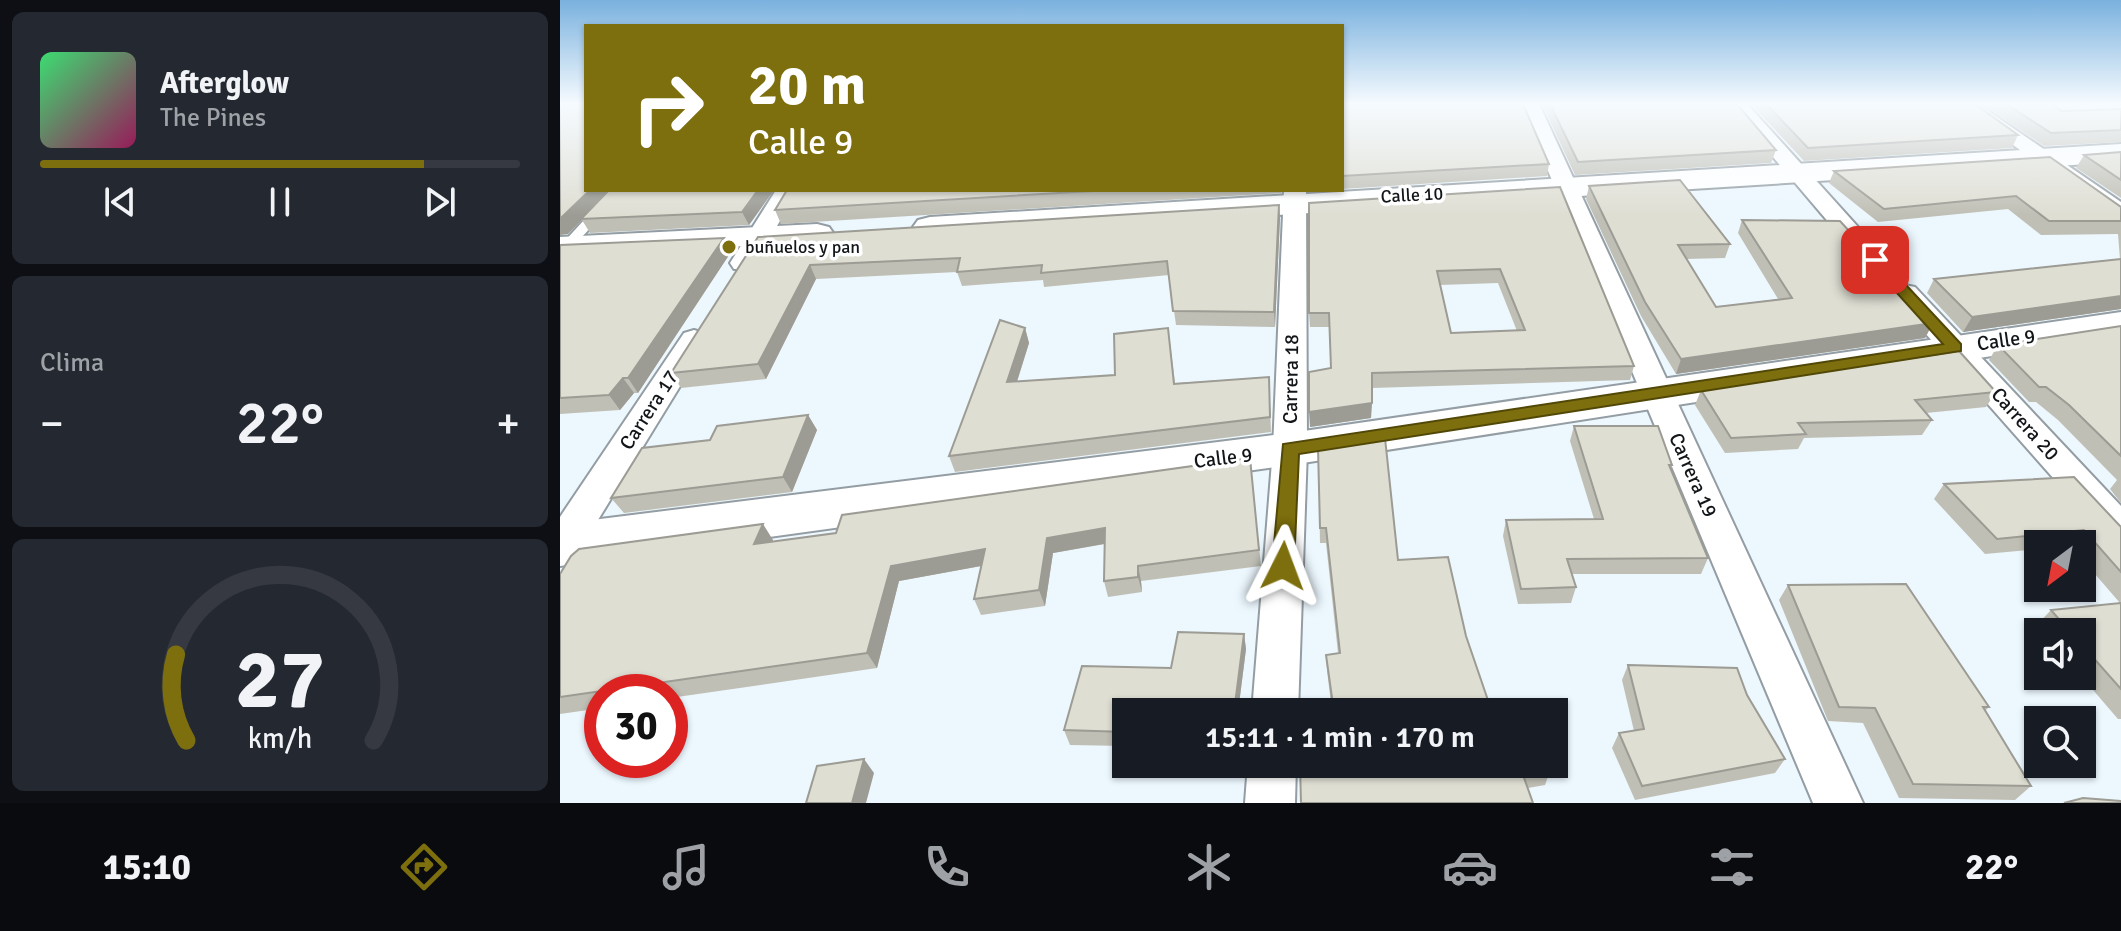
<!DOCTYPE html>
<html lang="es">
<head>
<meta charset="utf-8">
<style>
	body { margin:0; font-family:Signika,sans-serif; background:#242831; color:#f1f3f6; height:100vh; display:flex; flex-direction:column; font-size:30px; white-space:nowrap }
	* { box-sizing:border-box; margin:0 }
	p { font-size:26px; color:#9ea1a6 }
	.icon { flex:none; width:44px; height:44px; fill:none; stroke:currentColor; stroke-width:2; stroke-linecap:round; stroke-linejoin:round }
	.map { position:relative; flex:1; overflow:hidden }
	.panel { display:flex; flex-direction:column; gap:12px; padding:12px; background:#0d0f14; width:560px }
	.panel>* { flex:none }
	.top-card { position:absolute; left:24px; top:24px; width:760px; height:168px; border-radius:0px; box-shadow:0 2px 6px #0004; background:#7d6f0d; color:#fff; overflow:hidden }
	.needle { width:52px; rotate:212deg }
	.fabs { position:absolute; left:1464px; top:530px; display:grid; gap:16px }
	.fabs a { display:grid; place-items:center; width:72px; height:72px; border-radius:0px; background:#171b24; box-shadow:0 2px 6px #0004; font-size:40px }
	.speed { position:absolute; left:24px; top:674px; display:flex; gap:16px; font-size:40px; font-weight:700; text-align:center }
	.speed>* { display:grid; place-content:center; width:104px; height:104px; border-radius:50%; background:#171b24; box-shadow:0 2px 6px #0004; line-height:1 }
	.speed .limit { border:12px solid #d22; background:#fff; color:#111 }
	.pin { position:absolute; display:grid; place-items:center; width:68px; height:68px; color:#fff; margin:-34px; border-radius:16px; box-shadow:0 4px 12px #0006 }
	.me { position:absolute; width:88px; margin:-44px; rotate:3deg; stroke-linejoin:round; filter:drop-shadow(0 0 6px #0008) }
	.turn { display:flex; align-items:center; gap:28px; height:168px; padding:0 32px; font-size:36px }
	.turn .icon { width:104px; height:104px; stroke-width:2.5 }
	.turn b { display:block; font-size:56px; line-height:68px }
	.big { font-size:60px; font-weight:600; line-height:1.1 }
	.panel .tile { flex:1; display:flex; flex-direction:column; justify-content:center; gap:12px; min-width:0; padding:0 28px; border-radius:12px; background:#242831 }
	.panel .dial { align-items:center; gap:0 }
	.dial svg { height:208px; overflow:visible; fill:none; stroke:#363941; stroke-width:7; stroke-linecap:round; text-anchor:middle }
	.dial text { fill:#f1f3f6; stroke:none }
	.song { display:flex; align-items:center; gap:24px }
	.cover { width:96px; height:96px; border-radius:12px; background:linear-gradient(135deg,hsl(140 70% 55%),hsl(330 70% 35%)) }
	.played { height:8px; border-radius:4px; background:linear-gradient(90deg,#7d6f0d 80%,#363941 80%) }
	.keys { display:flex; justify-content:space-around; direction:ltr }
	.heat { display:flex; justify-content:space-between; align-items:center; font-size:44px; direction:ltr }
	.trip { position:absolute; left:552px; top:698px; width:456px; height:80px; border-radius:0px; background:#171b24; box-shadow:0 2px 6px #0004; font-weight:600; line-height:80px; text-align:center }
	.tabs { display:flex; height:128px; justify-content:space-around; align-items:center; background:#090b0e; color:#9ea1a6 }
	.tabs .icon { width:56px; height:56px }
	.tabs .current { color:#7d6f0d }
	.tabs b { font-size:36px; color:#f1f3f6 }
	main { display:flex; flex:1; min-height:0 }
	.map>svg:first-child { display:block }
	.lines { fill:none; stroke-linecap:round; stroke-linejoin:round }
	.service-casing { stroke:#939da3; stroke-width:4 }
	.minor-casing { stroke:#939da3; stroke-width:4 }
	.secondary-casing { stroke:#939da3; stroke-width:4 }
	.service { fill:#fff; fill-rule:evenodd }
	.minor { fill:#fff; fill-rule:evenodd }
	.secondary { fill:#fff; fill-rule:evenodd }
	.wall { fill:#c0bfb5; fill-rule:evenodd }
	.shaded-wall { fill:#9c9b94 }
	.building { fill:#dfded3; stroke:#9c9b94; stroke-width:2; fill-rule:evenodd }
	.route { fill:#7d6f0d; stroke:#514808; stroke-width:2 }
	.poi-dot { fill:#7d6f0d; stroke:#fff; stroke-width:3 }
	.labels { text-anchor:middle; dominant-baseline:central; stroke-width:7; stroke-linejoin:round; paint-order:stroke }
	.far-street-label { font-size:18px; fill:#131619; stroke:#fff }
	.far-poi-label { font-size:18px; fill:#131619; stroke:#fff; text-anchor:start }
	.street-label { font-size:20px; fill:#131619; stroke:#fff }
</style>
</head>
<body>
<main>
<section class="panel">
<div class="tile">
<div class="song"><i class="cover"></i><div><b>Afterglow</b><p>The Pines</p></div></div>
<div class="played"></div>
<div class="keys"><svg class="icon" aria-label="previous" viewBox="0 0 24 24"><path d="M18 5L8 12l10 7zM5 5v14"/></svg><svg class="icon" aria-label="pause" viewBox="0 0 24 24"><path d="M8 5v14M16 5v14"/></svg><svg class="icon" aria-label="next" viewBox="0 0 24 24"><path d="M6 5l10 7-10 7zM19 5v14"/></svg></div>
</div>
<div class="tile"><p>Clima</p>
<div class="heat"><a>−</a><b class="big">22°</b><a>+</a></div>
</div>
<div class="tile dial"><svg viewBox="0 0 100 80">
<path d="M14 69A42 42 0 1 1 86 69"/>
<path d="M14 69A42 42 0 0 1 10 36" stroke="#7d6f0d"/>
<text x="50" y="56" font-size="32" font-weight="700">27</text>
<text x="50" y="72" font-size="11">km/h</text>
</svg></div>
</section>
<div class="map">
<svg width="1561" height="803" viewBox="0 0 1561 803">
	<rect width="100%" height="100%" fill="#ecf7fe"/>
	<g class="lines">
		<defs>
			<path id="service" d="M40,206L46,210L44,213L10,250H2V244L36,207Z"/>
			<path id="minor" d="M960,104H979L1303,803H1253Z
				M1168,104H1187L1317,248L1321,253L1317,258H1299Z
				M1397,104H1418L1561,202V220L1553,218Z
				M216,190H238L192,269H174L170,263Z
				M724,190H746L747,449L738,712H692L713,449Z
				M1345,285L1355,287L1561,506V544L1548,540L1335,299L1331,293L1335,287Z
				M134,330L144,333L149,339L14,559L0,563V517L124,333Z
				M688,764H736L735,803H685Z"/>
			<path id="secondary" d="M1561,144V162L370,237L358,234L353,227L358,220L370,217Z
				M257,224L269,227L274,234L269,241L0,257V237Z
				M1561,312V336L730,465L0,566V524L730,433Z"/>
		</defs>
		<use href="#service" class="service-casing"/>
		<use href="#minor" class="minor-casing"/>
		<use href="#secondary" class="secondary-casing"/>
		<use href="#service" class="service"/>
		<use href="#minor" class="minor"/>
		<use href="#secondary" class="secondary"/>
	</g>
	<path class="wall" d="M782,104L989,164L987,176L782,189Z
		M982,104H1177L1216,150L1211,163L1015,175Z
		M1191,104H1415L1458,135L1452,148L1244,161Z
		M1422,104H1492L1502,111L1561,109V142L1484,146Z
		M1561,152V198L1516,168L1524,155Z
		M1274,171L1561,207V309L1403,332L1367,293L1374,279L1560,259L1558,234L1481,235L1448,209L1318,222L1269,183Z
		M1029,186L1170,244L1165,258L1126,259L1156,307L1218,299L1178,233L1182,220L1373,323L1365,338L1116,374L1081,316L1026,199Z
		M1000,187L1074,366L1070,380L812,388L811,418L750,427L771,368L769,327H750L749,313ZM938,283L957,331L891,333L880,285Z
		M26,190H214L189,225L30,233L22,220L8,234Z
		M227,190H722L721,193L221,224L215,210Z
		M719,205L720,218L715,327L616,325L609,275L484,287L483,280L402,286L397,272L256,279L206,379L121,388L111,373L198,237Z
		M0,245L171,252L78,393H74L60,410L0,414Z
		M1561,326V503L1550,489L1557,480L1498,420L1476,402H1469L1429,360L1438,345Z
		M465,328L469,343L457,382L555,375L610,342L615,383L709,377L711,432L395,472L389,456Z
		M1141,390L1436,392L1426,407L1366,413L1372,420L1362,435L1244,438L1238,449L1165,453L1135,405Z
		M248,415L257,430L232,492L64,513L51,498L150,440Z
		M1014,426L1112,465L1111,469L1148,558L1141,574H1012L1016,587L1011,603L958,604L943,536L946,520L1034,519L1010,441Z
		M758,448L838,560L906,636L932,712H772L767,670L766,655L778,653L766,543H760Z
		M690,458L701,566L581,581L582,592L548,597L544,581L545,544L493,553L485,606L421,615L414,599L421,566L339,581L317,668L110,698V692H42V708L0,714V574L213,540L212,542L276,533Z
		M1384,484L1561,527V719H1558L1521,676H1522V632H1483L1477,625L1491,610L1560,603L1522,559V544H1478V549L1425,554L1374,499Z
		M1228,585L1429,707L1425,711L1471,786L1455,800L1339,798L1303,723L1268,721L1219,600Z
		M684,634L686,649L678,712H566V746L510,745L504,730L611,668Z
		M1068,665L1187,695L1225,759L1215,773L1075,800L1052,748L1059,733L1074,731L1062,680Z
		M740,764L990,771L985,785L968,788Z"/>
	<path class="shaded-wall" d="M30,190H47L49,193L8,234L0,235V219Z
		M198,190H214L189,225L182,212Z
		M719,205L720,218L715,327L714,312Z
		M164,238L171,252L78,393L68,378Z
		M250,265L256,279L206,379L198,364Z
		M1561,296V309L1403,332L1412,317Z
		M1373,323L1365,338L1116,374L1121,359Z
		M465,328L469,343L452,397L447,382Z
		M63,378L74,393L60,410L49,395Z
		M812,403L811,418L750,427L749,412Z
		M248,415L257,430L232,492L223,477Z
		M203,524L213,540L205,559L194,544Z
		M545,528L549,543L493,553L485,606L479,590L487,538Z
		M425,549L432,564L339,581L317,668L307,653L331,566Z
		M578,566L581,581L582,592L578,577Z
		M684,634L686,649L678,712H674Z
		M304,759L314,773L306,803H292Z"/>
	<path class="building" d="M0,104H26V190H30L0,219Z
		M782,104H963L989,164L782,176Z
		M990,104H1177L1216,150L1018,162Z
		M1206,104H1415L1458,135L1248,148Z
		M1446,104H1492L1502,111L1561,109V130L1491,133Z
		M1561,152V180L1524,155Z
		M1490,157L1561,207V221H1489L1456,196L1324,209L1274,171Z
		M1120,180L1170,244L1118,245L1156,307L1232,298L1182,220L1280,221L1373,323L1121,359L1085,302L1029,186Z
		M1000,187L1074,366L812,373V403L749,412V372L771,368L769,313H749V203ZM940,269L965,330L891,333L877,271Z
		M49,190H198L182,212L21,219Z
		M227,190H550L215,210Z
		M719,205L714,312L613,311L607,261L481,273L482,265L397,272L400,258L250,265L198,364L111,373L198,237Z
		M164,238L68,378H63L49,395L0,398V245Z
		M1561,259V296L1412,317L1374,279Z
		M440,320L465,328L447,382L555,375L554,334L608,328L614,384L709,377L710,417L389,456Z
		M1561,326V456L1509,405L1486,387H1479L1438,345Z
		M1399,351L1436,392L1355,400L1372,420L1238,423L1246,434L1171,438L1141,390Z
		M248,415L223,477L51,498L82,448L150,440L157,426Z
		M1014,426H1098L1112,465H1109L1148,558L1007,559L1016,587L961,589L946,520L1043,519Z
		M825,438L838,560L888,557L906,636L932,712H774L766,655L780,653L766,528H760L758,448Z
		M690,458L699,550L578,566V577L544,581L545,528L487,538L479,590L414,599L425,549L331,566L307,653L0,697V574L11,556L19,549L203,524L194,544L276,533L282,515Z
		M1514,477L1561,527V572L1524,530L1437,539L1384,484Z
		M1346,584L1429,707H1423L1471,786L1353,784L1315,708L1279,707L1228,585Z
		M1561,603V689L1522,645V632H1510L1491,610Z
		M618,632L684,634L674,712H566V732L504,730L522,666L611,668Z
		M1068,665L1177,668L1187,695L1225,759L1082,786L1059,733L1084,729Z
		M304,759L292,803H246L257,766Z
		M740,764H988L990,771L963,775L973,803H741Z
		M1523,798L1561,801V803H1504Z"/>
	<linearGradient id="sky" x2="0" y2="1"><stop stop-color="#7ab1de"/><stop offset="0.48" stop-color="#f6fbff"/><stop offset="1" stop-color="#f6fbff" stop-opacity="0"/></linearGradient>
	<rect width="1561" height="216" fill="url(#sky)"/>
	<path class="route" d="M1310,257H1320L1401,344V351L739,454L734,566L731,572H715L712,566L723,444L1383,344L1310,263Z"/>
	<circle class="poi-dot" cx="169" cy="247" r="8"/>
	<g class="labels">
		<g class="far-street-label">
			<text transform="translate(852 195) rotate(-3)">Calle 10</text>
		</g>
		<g class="far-poi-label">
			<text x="185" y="247">buñuelos y pan</text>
		</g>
		<g class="street-label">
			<text transform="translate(1446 340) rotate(-8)">Calle 9</text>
			<text transform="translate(731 379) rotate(-89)">Carrera 18</text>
			<text transform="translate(89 410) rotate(-57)">Carrera 17</text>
			<text transform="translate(1465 424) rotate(48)">Carrera 20</text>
			<text transform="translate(663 458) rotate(-7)">Calle 9</text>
			<text transform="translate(1133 475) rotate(66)">Carrera 19</text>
		</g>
	</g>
</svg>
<div class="fabs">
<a><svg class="needle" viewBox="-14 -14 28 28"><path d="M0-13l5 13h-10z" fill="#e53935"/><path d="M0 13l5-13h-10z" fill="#9ea1a6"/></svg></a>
<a><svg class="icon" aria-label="sound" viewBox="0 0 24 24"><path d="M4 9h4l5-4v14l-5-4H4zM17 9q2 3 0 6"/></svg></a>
<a><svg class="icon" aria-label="search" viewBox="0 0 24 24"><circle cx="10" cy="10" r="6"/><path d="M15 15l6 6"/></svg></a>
</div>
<div class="speed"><div class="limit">30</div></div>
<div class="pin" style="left:1315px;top:260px;background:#d93025"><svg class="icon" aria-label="arrive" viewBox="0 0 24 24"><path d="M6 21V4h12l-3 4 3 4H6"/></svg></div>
<svg class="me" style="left:723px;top:566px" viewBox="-20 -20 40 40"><path d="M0-17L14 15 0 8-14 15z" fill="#7d6f0d" stroke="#fff" stroke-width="4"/></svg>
<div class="trip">15:11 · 1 min · 170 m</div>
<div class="top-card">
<div class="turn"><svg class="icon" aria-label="right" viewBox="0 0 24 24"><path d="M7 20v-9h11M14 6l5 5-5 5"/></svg><div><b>20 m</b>Calle 9</div></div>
</div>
</div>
</main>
<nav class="tabs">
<b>15:10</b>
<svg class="icon current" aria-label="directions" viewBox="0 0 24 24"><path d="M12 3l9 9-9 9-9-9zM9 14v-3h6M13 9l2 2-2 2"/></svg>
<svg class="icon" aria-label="music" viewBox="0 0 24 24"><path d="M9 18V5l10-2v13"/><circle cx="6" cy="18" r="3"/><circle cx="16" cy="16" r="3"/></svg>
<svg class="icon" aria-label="phone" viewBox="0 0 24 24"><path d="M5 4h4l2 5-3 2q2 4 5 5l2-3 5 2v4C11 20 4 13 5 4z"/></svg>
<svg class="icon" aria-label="climate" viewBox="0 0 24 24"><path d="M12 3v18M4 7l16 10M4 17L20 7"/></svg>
<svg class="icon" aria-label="car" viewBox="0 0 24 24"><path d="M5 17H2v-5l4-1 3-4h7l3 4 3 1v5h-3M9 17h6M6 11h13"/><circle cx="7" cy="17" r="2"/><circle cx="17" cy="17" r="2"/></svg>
<svg class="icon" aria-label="filters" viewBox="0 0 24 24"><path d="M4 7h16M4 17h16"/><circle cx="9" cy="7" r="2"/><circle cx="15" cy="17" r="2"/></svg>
<b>22°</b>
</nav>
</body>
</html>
